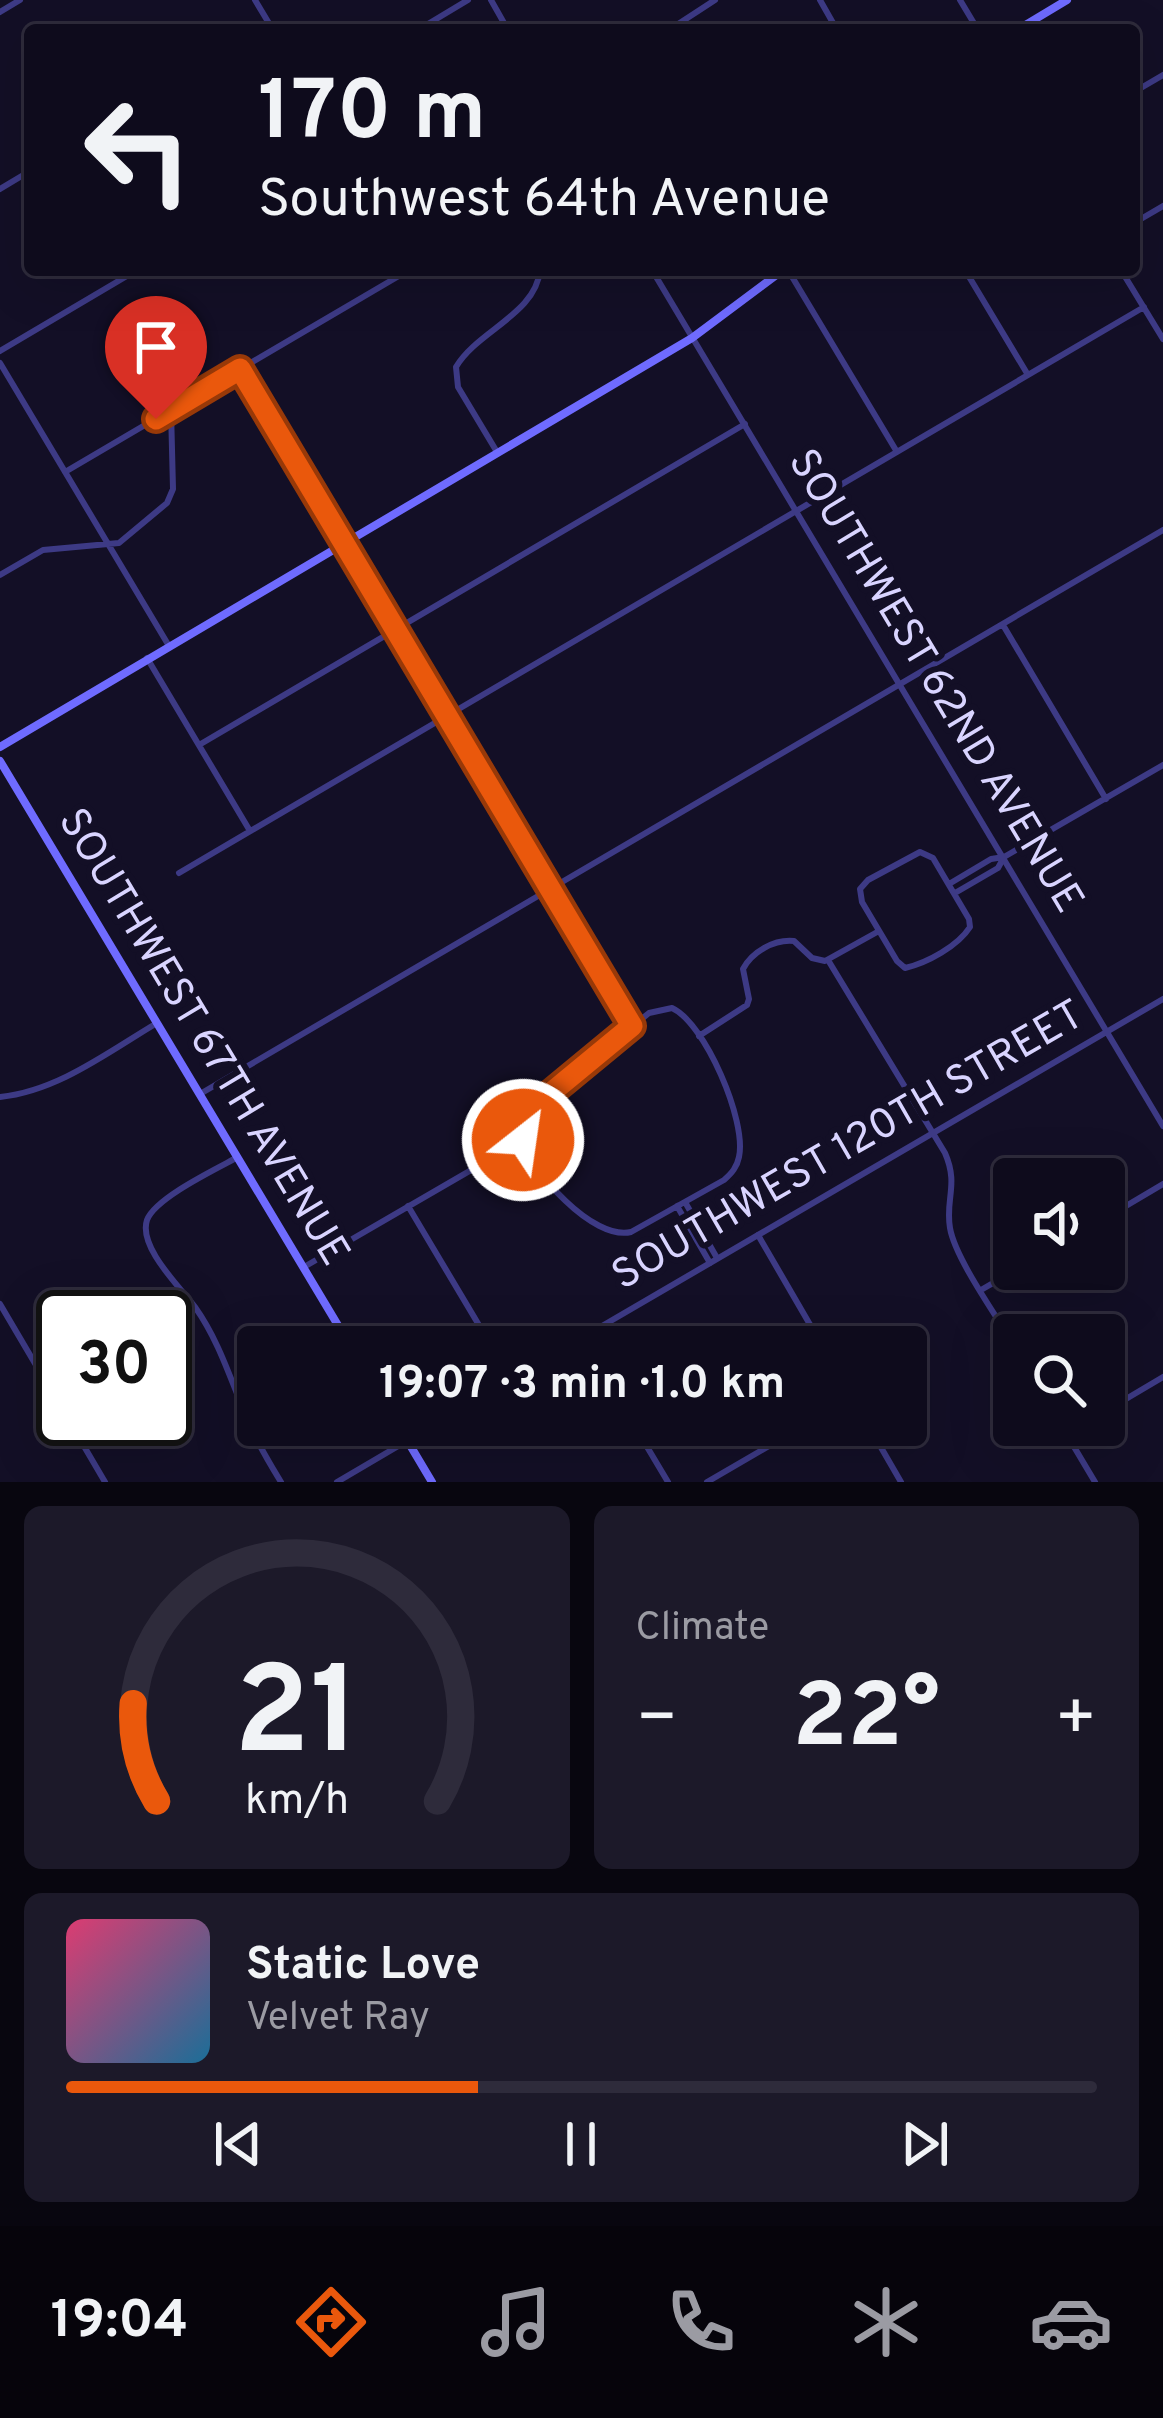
<!DOCTYPE html>
<html lang="en">
<head>
<meta charset="utf-8">
<style>
	body { margin:0; font-family:Overpass,sans-serif; background:#1c1929; color:#f1f3f6; height:100vh; display:flex; flex-direction:column; font-size:45px; white-space:nowrap }
	* { box-sizing:border-box; margin:0 }
	p { font-size:39px; color:#9b9ba3 }
	.icon { flex:none; width:66px; height:66px; fill:none; stroke:currentColor; stroke-width:2; stroke-linecap:round; stroke-linejoin:round }
	.map { position:relative; height:1482px; overflow:hidden }
	.panel { display:flex; flex-direction:column; gap:24px; padding:24px; background:#08060f; flex:1 }
	.panel>* { flex:none }
	.banner { position:absolute; left:24px; top:24px; width:1116px; height:252px; border-radius:12px; box-shadow:0 12px 48px #0002,0 0 0 3px #2e2b3b; background:#0e0b1c; color:#f1f3f6; overflow:hidden }
	.tools { position:absolute; left:993px; top:1158px; display:grid; gap:24px }
	.tools a { display:grid; place-items:center; width:132px; height:132px; border-radius:12px; background:#0e0b1c; box-shadow:0 12px 48px #0002,0 0 0 3px #2e2b3b; font-size:60px }
	.speed { position:absolute; left:36px; top:1290px; display:flex; gap:24px; font-size:60px; font-weight:700; text-align:center }
	.speed>* { display:grid; place-content:center; width:156px; height:156px; border-radius:50%; background:#0e0b1c; box-shadow:0 12px 48px #0002,0 0 0 3px #2e2b3b; line-height:1 }
	.speed .limit { border:6px solid #111; border-radius:18px; background:#fff; color:#111 }
	.pin { position:absolute; display:grid; place-items:center; width:102px; height:102px; color:#fff; margin:-123px -51px; border-radius:50% 50% 50% 0; rotate:-45deg; box-shadow:0 0 12px #0007 }
	.pin .icon { rotate:45deg }
	.me { position:absolute; width:132px; margin:-66px; rotate:30deg; stroke-linejoin:round; filter:drop-shadow(0 0 9px #0008) }
	.turn { display:flex; align-items:center; gap:42px; height:252px; padding:0 36px; font-size:54px }
	.turn .icon { width:156px; height:156px; stroke-width:2.5 }
	.turn b { display:block; font-size:84px; line-height:102px }
	.big { font-size:90px; font-weight:700; line-height:1.1 }
	.panel .card { flex:1; display:flex; flex-direction:column; justify-content:center; gap:18px; min-width:0; padding:0 42px; border-radius:18px; background:#1c1929 }
	.panel .dial { align-items:center; gap:0 }
	.dial svg { height:312px; overflow:visible; fill:none; stroke:#2e2b3b; stroke-width:7; stroke-linecap:round; text-anchor:middle }
	.dial text { fill:#f1f3f6; stroke:none }
	.song { display:flex; align-items:center; gap:36px }
	.cover { width:144px; height:144px; border-radius:18px; background:linear-gradient(135deg,hsl(340 70% 55%),hsl(200 70% 35%)) }
	.played { height:12px; border-radius:6px; background:linear-gradient(90deg,#ea580c 40%,#2e2b3b 40%) }
	.keys { display:flex; justify-content:space-around; direction:ltr }
	.heat { display:flex; justify-content:space-between; align-items:center; font-size:66px; direction:ltr }
	.panel .tiles { flex:1; display:grid; gap:24px; grid-template-columns:1fr 1fr }
	.card:last-child { grid-column:span 2 }
	.trip { position:absolute; left:237px; top:1326px; width:690px; height:120px; border-radius:12px; background:#0e0b1c; box-shadow:0 12px 48px #0002,0 0 0 3px #2e2b3b; font-weight:700; line-height:120px; text-align:center }
	.tab-bar { display:flex; height:192px; justify-content:space-around; align-items:center; background:#06040b; color:#9b9ba3 }
	.tab-bar .icon { width:84px; height:84px }
	.tab-bar .on { color:#ea580c }
	.tab-bar b { font-size:54px; color:#f1f3f6 }
	.map>svg:first-child { display:block }
	.lines { fill:none; stroke-linecap:round; stroke-linejoin:round }
	.minor { stroke:#3d3a85; stroke-width:6 }
	.tertiary { stroke:#3d3a85; stroke-width:6 }
	.secondary { stroke:#6f6bff; stroke-width:8 }
	.route-casing { stroke:#983908; stroke-width:30 }
	.route { stroke:#ea580c; stroke-width:21 }
	.labels { text-anchor:middle; dominant-baseline:central; stroke-width:12; stroke-linejoin:round; paint-order:stroke }
	.street-label { font-size:42px; fill:#d9d4ff; stroke:#130f26 }
</style>
</head>
<body>
<div class="map">
<svg width="1163" height="1482" viewBox="0 0 1163 1482">
	<rect width="100%" height="100%" fill="#130f26"/>
	<g class="lines">
		<path class="minor" d="M255,0L273,30
			M820,0L837,30
			M960,0L978,30
			M0,12L20,0
			M418,30L468,0
			M669,30L715,0
			M1134,92L1163,75
			M0,189L30,171
			M1134,223L1163,206
			M788,270L897,452
			M965,270L1028,375
			M1121,270L1163,339
			M0,351L137,270
			M0,363L169,646
			M240,369L633,1026
			M497,452L458,387L456,367C477,331 536,314 540,270
			M65,472L409,270
			M0,575L43,550L119,543L167,503L173,489L171,410
			M1003,625L1106,799
			M147,658L250,831
			M199,745L745,424
			M920,852L933,858L969,919L970,927C958,946 927,963 905,968L897,961L862,902L860,889L868,880Z
			M179,873L1144,307
			M949,884L991,859L1004,857L1163,765
			M955,893L998,868L1004,857
			M828,960L945,1153C959,1185 945,1199 950,1228C955,1258 997,1317 1014,1345
			M672,1008C705,1023 747,1121 739,1157C737,1167 732,1173 724,1180L631,1232C593,1241 530,1171 522,1137C519,1123 528,1113 537,1103L649,1013Z
			M699,1036L747,1005L749,999L743,969C752,952 774,939 794,941L812,958L825,961L879,931
			M200,1094L1163,530
			M0,1097C58,1091 108,1052 157,1023
			M238,1157C216,1169 155,1198 147,1220C138,1247 180,1287 195,1307C219,1341 230,1378 246,1416C255,1439 268,1461 281,1482
			M685,1202L717,1258
			M408,1206L492,1347
			M677,1206L710,1263
			M1104,1219L1163,1184
			M758,1235L823,1347
			M304,1267L523,1140
			M981,1290L1017,1269
			M0,1304L63,1411
			M1104,1412L1163,1377
			M68,1419L105,1482
			M634,1425L668,1482
			M868,1425L901,1482
			M1061,1425L1095,1482
			M1066,1434L1082,1425
			M707,1482L805,1425"/>
		<path class="tertiary" d="M491,0L508,30
			M652,270L1163,1126
			M566,1347L1163,999
			M337,1482L434,1425"/>
		<path class="secondary" d="M1017,30L1067,0
			M0,747L692,338L783,270
			M0,761L351,1347
			M398,1425L432,1482"/>
	</g>
	<g class="lines">
		<defs>
			<path id="route" d="M156,419L240,369L632,1026L529,1111L522,1126L523,1140"/>
		</defs>
		<use href="#route" class="route-casing"/>
		<use href="#route" class="route"/>
	</g>
	<g class="labels">
		<g class="street-label">
			<text transform="translate(934 682) rotate(59)">SOUTHWEST 62ND AVENUE</text>
			<text transform="translate(202 1038) rotate(59)">SOUTHWEST 67TH AVENUE</text>
			<text transform="translate(849 1147) rotate(-30)">SOUTHWEST 120TH STREET</text>
		</g>
	</g>
</svg>
<div class="tools">
<a><svg class="icon" aria-label="sound" viewBox="0 0 24 24"><path d="M4 9h4l5-4v14l-5-4H4zM17 9q2 3 0 6"/></svg></a>
<a><svg class="icon" aria-label="search" viewBox="0 0 24 24"><circle cx="10" cy="10" r="6"/><path d="M15 15l6 6"/></svg></a>
</div>
<div class="speed"><div class="limit">30</div></div>
<div class="pin" style="left:156px;top:419px;background:#d93025"><svg class="icon" aria-label="arrive" viewBox="0 0 24 24"><path d="M6 21V4h12l-3 4 3 4H6"/></svg></div>
<svg class="me" style="left:523px;top:1140px" viewBox="-20 -20 40 40"><circle r="17" fill="#ea580c" stroke="#fff" stroke-width="3"/><path d="M0-11L8 9 0 5-8 9z" fill="#fff"/></svg>
<div class="trip">19:07 · 3 min · 1.0 km</div>
<div class="banner">
<div class="turn"><svg class="icon" aria-label="left" viewBox="0 0 24 24"><path d="M17 20v-9H6M10 6l-5 5 5 5"/></svg><div><b>170 m</b>Southwest 64th Avenue</div></div>
</div>
</div>
<section class="panel">
<div class="tiles">
<div class="card dial"><svg viewBox="0 0 100 80">
<path d="M14 69A42 42 0 1 1 86 69"/>
<path d="M14 69A42 42 0 0 1 8 44" stroke="#ea580c"/>
<text x="50" y="56" font-size="32" font-weight="700">21</text>
<text x="50" y="72" font-size="11">km/h</text>
</svg></div>
<div class="card"><p>Climate</p>
<div class="heat"><a>−</a><b class="big">22°</b><a>+</a></div>
</div>
<div class="card">
<div class="song"><i class="cover"></i><div><b>Static Love</b><p>Velvet Ray</p></div></div>
<div class="played"></div>
<div class="keys"><svg class="icon" aria-label="previous" viewBox="0 0 24 24"><path d="M18 5L8 12l10 7zM5 5v14"/></svg><svg class="icon" aria-label="pause" viewBox="0 0 24 24"><path d="M8 5v14M16 5v14"/></svg><svg class="icon" aria-label="next" viewBox="0 0 24 24"><path d="M6 5l10 7-10 7zM19 5v14"/></svg></div>
</div>
</div>
</section>
<nav class="tab-bar">
<b>19:04</b>
<svg class="icon on" aria-label="directions" viewBox="0 0 24 24"><path d="M12 3l9 9-9 9-9-9zM9 14v-3h6M13 9l2 2-2 2"/></svg>
<svg class="icon" aria-label="music" viewBox="0 0 24 24"><path d="M9 18V5l10-2v13"/><circle cx="6" cy="18" r="3"/><circle cx="16" cy="16" r="3"/></svg>
<svg class="icon" aria-label="phone" viewBox="0 0 24 24"><path d="M5 4h4l2 5-3 2q2 4 5 5l2-3 5 2v4C11 20 4 13 5 4z"/></svg>
<svg class="icon" aria-label="climate" viewBox="0 0 24 24"><path d="M12 3v18M4 7l16 10M4 17L20 7"/></svg>
<svg class="icon" aria-label="car" viewBox="0 0 24 24"><path d="M5 17H2v-5l4-1 3-4h7l3 4 3 1v5h-3M9 17h6M6 11h13"/><circle cx="7" cy="17" r="2"/><circle cx="17" cy="17" r="2"/></svg>
</nav>
</body>
</html>
